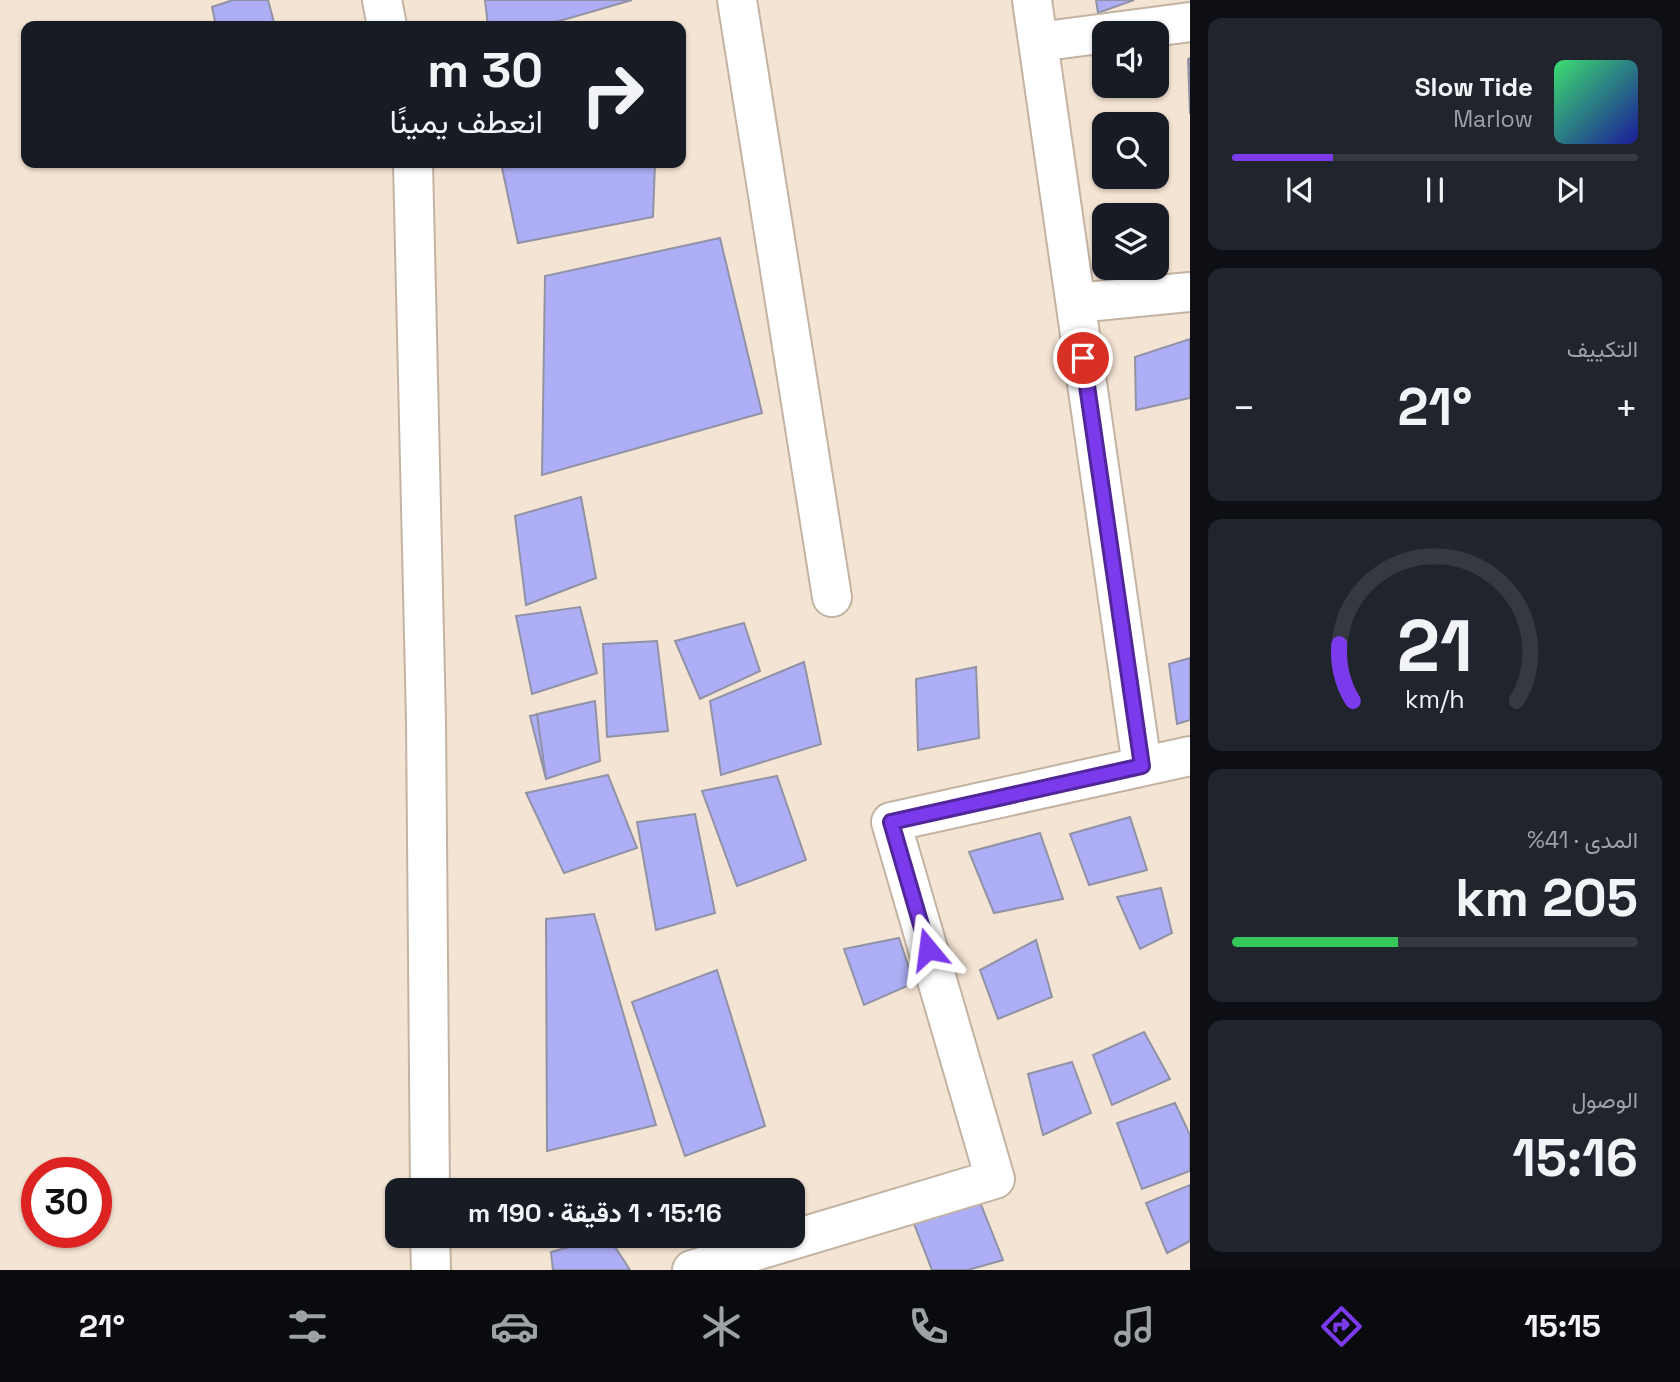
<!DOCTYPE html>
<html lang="ar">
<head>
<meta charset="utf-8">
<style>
	body { margin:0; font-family:"Space Grotesk",Vazirmatn,sans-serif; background:#20242c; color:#f1f3f6; direction:rtl; height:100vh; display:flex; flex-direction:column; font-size:26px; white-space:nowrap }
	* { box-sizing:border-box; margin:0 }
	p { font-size:23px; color:#9ea1a6 }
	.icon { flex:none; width:38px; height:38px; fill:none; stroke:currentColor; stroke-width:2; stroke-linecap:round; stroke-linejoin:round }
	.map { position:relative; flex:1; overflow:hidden; direction:ltr }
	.side { display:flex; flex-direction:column; gap:18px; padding:18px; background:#0d0f14; width:490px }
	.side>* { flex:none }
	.hud { position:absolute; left:21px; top:21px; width:665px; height:147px; border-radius:14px; box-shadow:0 2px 5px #0004; direction:rtl; background:#171b24; color:#f1f3f6; overflow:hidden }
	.tools { position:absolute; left:1092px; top:21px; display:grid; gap:14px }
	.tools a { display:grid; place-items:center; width:77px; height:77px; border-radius:14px; background:#171b24; box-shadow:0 2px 5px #0004; font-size:35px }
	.speed { position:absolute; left:21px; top:1157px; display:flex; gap:14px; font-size:35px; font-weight:700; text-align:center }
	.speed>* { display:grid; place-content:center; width:91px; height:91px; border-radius:50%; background:#171b24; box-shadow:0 2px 5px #0004; line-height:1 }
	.speed .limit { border:10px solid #d22; background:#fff; color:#111 }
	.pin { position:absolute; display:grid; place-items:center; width:60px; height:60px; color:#fff; margin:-30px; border:4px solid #fff; border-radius:50%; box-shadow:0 2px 7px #0007 }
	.me { position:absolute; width:77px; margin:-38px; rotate:344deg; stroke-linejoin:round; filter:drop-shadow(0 0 5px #0008) }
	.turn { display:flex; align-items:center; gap:24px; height:147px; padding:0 28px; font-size:32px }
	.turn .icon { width:91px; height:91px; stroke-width:2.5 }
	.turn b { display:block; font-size:49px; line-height:60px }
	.big { font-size:52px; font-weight:700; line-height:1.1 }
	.side .tile { flex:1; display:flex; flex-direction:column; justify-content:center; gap:10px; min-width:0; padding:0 24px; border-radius:14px; background:#20242c }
	.side .dial { align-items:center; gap:0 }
	.dial svg { height:182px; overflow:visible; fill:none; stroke:#363941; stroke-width:7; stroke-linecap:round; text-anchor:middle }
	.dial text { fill:#f1f3f6; stroke:none }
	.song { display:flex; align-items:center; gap:21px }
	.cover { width:84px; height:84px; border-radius:10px; background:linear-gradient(135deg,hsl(140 70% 55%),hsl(240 70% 35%)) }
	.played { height:7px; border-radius:4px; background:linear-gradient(90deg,#7c3aed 25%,#363941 25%) }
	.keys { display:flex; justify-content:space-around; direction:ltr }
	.heat { display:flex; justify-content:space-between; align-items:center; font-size:38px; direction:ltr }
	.charge { height:10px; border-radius:5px; background:linear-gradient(90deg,#34c759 41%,#363941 0) }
	.trip { position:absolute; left:385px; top:1178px; width:420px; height:70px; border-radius:14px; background:#171b24; box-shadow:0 2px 5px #0004; font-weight:700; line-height:70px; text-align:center; direction:rtl }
	.tab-bar { display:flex; height:112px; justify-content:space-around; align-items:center; background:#090b0e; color:#9ea1a6 }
	.tab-bar .icon { width:49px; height:49px }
	.tab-bar .current { color:#7c3aed }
	.tab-bar b { font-size:32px; color:#f1f3f6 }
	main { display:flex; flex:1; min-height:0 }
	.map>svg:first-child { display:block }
	.building { fill:#adaef5; stroke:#9192a5; stroke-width:2 }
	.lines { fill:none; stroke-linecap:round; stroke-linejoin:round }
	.minor-casing { stroke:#c3b3a3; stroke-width:42 }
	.minor { stroke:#fff; stroke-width:38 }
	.route-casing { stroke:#51269a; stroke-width:18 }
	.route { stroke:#7c3aed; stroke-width:12 }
</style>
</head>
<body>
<main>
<section class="side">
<div class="tile">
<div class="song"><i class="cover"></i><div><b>Slow Tide</b><p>Marlow</p></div></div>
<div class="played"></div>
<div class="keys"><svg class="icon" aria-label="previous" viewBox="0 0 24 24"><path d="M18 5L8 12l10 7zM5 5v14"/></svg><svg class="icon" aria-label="pause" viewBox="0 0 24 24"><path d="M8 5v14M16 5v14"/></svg><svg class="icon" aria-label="next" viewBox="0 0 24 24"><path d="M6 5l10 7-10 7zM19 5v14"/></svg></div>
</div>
<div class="tile"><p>التكييف</p>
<div class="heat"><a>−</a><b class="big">21°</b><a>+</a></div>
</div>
<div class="tile dial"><svg viewBox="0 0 100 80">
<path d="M14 69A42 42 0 1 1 86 69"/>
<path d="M14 69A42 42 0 0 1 8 44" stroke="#7c3aed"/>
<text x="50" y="56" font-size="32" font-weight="700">21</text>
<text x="50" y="72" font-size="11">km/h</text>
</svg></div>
<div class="tile"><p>المدى · 41%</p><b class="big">205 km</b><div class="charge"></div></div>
<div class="tile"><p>الوصول</p><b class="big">15:16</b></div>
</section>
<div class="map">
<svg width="1190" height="1270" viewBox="0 0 1190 1270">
	<rect width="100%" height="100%" fill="#f4e4d3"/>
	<path class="building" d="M233,0H268L275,26H216L212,7Z
		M485,0H632L542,26H488Z
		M1096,0H1134L1098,13Z
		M1190,58V114L1188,59Z
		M501,163H655L653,217L518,243Z
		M720,238L762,413L542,475L545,276Z
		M1190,339V398L1136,410L1135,357Z
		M581,497L596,578L526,605L515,516Z
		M580,607L597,673L532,694L516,616Z
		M744,623L760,671L700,699L675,641Z
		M657,641L668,731L607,737L603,644Z
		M1190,658V720L1177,724L1169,664Z
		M804,662L821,744L721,775L710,701Z
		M976,667L979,738L918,750L916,679Z
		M595,701L600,761L546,779L530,716Z
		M595,701L600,761L546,779L537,714Z
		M608,775L637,848L564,873L526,793Z
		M777,776L806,860L737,886L702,791Z
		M695,814L715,913L656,930L637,822Z
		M1130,817L1147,870L1089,885L1070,834Z
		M1040,833L1063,899L994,913L969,852Z
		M1161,888L1172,933L1140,949L1117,897Z
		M594,914L656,1125L547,1151L546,919Z
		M899,938L914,983L864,1005L844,949Z
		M1036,940L1052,997L998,1019L980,970Z
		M717,970L765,1126L685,1156L632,1002Z
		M1144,1032L1170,1079L1112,1105L1093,1055Z
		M1072,1062L1091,1113L1043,1135L1028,1074Z
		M1175,1103L1190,1135V1171L1142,1189L1117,1123Z
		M1190,1185V1241L1167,1253L1146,1203Z
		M978,1197L1003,1260L968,1270H932L911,1216Z
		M608,1236L630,1270H553L551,1252Z"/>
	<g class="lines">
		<defs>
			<path id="minor" d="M382,0L387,26
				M737,0L832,597
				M1032,0L1142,766
				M1038,42L1190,22
				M413,163L426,721L430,1190
				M1076,303L1190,292
				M430,1236L431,1270
				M692,1270L995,1179L891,822L1190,756"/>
		</defs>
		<use href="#minor" class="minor-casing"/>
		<use href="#minor" class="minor"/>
	</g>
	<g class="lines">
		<defs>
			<path id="route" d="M928,949L891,822L1142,766L1083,358"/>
		</defs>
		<use href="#route" class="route-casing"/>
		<use href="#route" class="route"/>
	</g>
</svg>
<div class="tools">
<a><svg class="icon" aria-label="sound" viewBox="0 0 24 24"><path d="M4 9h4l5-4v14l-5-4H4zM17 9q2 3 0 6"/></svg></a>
<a><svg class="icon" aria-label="search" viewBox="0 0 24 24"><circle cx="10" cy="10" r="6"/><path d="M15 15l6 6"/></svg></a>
<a><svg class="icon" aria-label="layers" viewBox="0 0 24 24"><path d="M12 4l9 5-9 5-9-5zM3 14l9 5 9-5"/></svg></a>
</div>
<div class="speed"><div class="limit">30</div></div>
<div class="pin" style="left:1083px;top:358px;background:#d93025"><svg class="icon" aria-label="arrive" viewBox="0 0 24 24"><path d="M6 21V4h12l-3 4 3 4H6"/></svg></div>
<svg class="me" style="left:928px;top:949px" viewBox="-20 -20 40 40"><path d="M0-17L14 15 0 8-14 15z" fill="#7c3aed" stroke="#fff" stroke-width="4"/></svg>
<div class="trip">15:16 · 1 دقيقة · 190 m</div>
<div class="hud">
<div class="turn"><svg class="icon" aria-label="right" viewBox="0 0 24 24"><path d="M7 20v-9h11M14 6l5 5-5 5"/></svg><div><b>30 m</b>انعطف يمينًا</div></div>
</div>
</div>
</main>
<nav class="tab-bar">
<b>15:15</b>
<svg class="icon current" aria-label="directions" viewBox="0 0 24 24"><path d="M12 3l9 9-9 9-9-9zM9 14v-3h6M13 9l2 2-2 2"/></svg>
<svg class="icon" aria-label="music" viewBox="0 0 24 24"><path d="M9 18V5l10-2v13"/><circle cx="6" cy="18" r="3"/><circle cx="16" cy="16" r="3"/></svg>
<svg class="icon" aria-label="phone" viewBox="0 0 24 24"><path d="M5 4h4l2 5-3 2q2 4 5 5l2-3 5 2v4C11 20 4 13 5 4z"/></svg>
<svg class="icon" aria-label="climate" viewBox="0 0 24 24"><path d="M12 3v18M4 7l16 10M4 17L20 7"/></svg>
<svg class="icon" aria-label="car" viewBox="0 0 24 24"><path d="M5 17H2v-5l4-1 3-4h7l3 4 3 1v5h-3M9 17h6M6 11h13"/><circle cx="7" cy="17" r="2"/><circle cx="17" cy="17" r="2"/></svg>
<svg class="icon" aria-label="filters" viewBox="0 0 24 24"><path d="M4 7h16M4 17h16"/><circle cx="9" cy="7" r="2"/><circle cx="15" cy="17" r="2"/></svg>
<b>21°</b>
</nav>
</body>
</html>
